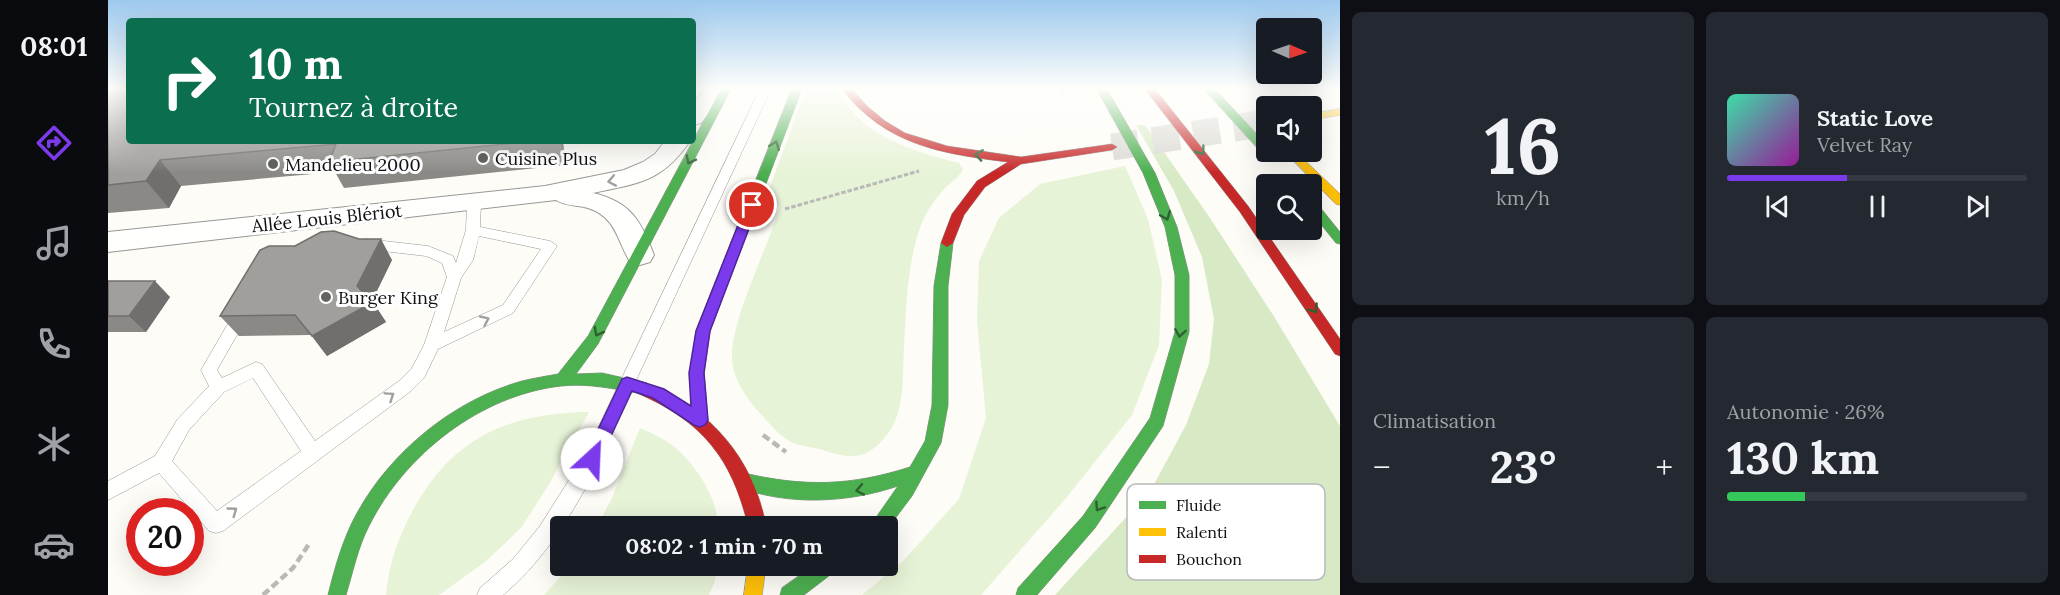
<!DOCTYPE html>
<html lang="fr">
<head>
<meta charset="utf-8">
<style>
	body { margin:0; font-family:Lora,serif; background:#242831; color:#f1f3f6; height:100vh; display:flex; flex-direction:column; font-size:22px; white-space:nowrap }
	* { box-sizing:border-box; margin:0 }
	p { font-size:20px; color:#9ea1a6 }
	.icon { flex:none; width:33px; height:33px; fill:none; stroke:currentColor; stroke-width:2; stroke-linecap:round; stroke-linejoin:round }
	.map { position:relative; flex:1; overflow:hidden }
	.details { display:flex; flex-direction:column; gap:12px; padding:12px; background:#0d0f14; width:720px }
	.details>* { flex:none }
	.hud { position:absolute; left:18px; top:18px; width:570px; height:126px; border-radius:6px; box-shadow:0 6px 24px #0002; background:#0b6e4f; color:#fff; overflow:hidden }
	.needle { width:39px; rotate:92deg }
	.buttons { position:absolute; left:1148px; top:18px; display:grid; gap:12px }
	.buttons a { display:grid; place-items:center; width:66px; height:66px; border-radius:6px; background:#171b24; box-shadow:0 6px 24px #0002; font-size:30px }
	.speed { position:absolute; left:18px; top:498px; display:flex; gap:12px; font-size:30px; font-weight:700; text-align:center }
	.speed>* { display:grid; place-content:center; width:78px; height:78px; border-radius:50%; background:#171b24; box-shadow:0 6px 24px #0002; line-height:1 }
	.speed .limit { border:9px solid #d22; background:#fff; color:#111 }
	.pin { position:absolute; display:grid; place-items:center; width:51px; height:51px; color:#fff; margin:-26px; border:3px solid #fff; border-radius:50%; box-shadow:0 2px 6px #0007 }
	.me { position:absolute; width:66px; margin:-33px; rotate:25deg; stroke-linejoin:round; filter:drop-shadow(0 0 4px #0008) }
	.turn { display:flex; align-items:center; gap:21px; height:126px; padding:0 24px; font-size:27px }
	.turn .icon { width:78px; height:78px; stroke-width:2.5 }
	.turn b { display:block; font-size:42px; line-height:51px }
	.big { font-size:45px; font-weight:700; line-height:1.1 }
	.details .widget { flex:1; display:flex; flex-direction:column; justify-content:center; gap:9px; min-width:0; padding:0 21px; border-radius:9px; background:#242831 }
	.details .dial { align-items:center; gap:0 }
	.dial b { font-size:78px; line-height:1 }
	.song { display:flex; align-items:center; gap:18px }
	.cover { width:72px; height:72px; border-radius:9px; background:linear-gradient(135deg,hsl(160 70% 55%),hsl(300 70% 35%)) }
	.played { height:6px; border-radius:3px; background:linear-gradient(90deg,#7c3aed 40%,#363941 40%) }
	.keys { display:flex; justify-content:space-around; direction:ltr }
	.heat { display:flex; justify-content:space-between; align-items:center; font-size:33px; direction:ltr }
	.charge { height:9px; border-radius:4px; background:linear-gradient(90deg,#34c759 26%,#363941 0) }
	.details .tiles { flex:1; display:grid; gap:12px; grid-template-columns:repeat(2,1fr) }
	.trip { position:absolute; left:442px; top:516px; width:348px; height:60px; border-radius:6px; background:#171b24; box-shadow:0 6px 24px #0002; font-weight:700; line-height:60px; text-align:center }
	main { display:flex; flex:1; min-height:0 }
	.tabs { display:flex; flex-direction:column; width:108px; justify-content:space-around; align-items:center; background:#090b0e; color:#9ea1a6 }
	.tabs .icon { width:42px; height:42px }
	.tabs .current { color:#7c3aed }
	.tabs b { font-size:27px; color:#f1f3f6 }
	.map>svg:first-child { display:block }
	.green { fill:#e7f3d7 }
	.forest { fill:#d8eac5 }
	.lines { fill:none; stroke-linecap:round; stroke-linejoin:round }
	.stream { fill:#cde8f7; fill-rule:evenodd }
	.secondary-tunnel { stroke:#dad9d4; stroke-width:27; stroke-dasharray:27 14; stroke-linecap:butt }
	.lane-casing { stroke:#979795; stroke-width:1 }
	.street-casing { stroke:#979795; stroke-width:2 }
	.fast-casing { stroke:#8e8d8b; stroke-width:1 }
	.slow-casing { stroke:#8e8d8b; stroke-width:1 }
	.jam-casing { stroke:#8e8d8b; stroke-width:1 }
	.path-far1 { stroke:#b9b9b8; stroke-width:3; stroke-dasharray:4.5 2; stroke-linecap:butt }
	.path { stroke:#b9b9b8; stroke-width:4.5; stroke-dasharray:8 4; stroke-linecap:butt }
	.lane { fill:#fffffe; fill-rule:evenodd }
	.street { fill:#fffffe; fill-rule:evenodd }
	.fast { fill:#4caf50; fill-rule:evenodd }
	.slow { fill:#ffc107; fill-rule:evenodd }
	.jam { fill:#c62828; fill-rule:evenodd }
	.wall { fill:#8a8986 }
	.shaded-wall { fill:#716f6d }
	.building { fill:#a19f9c; stroke:#716f6d; stroke-width:1.5 }
	.oneway { stroke:#2e6030 }
	.oneway2 { stroke:#a0a09f }
	.route { fill:#7c3aed; stroke:#51269a; stroke-width:1.5 }
	.poi-dot { fill:#646362; stroke:#fff; stroke-width:2 }
	.labels { text-anchor:middle; dominant-baseline:central; stroke-width:6; stroke-linejoin:round; paint-order:stroke }
	.poi-label { font-size:18px; fill:#111; stroke:#fff; text-anchor:start }
	.street-label { font-size:18px; fill:#111; stroke:#fff }
	.key { fill:#fff; stroke:#b8b8b8; stroke-width:1.5 }
	.key-label { font-size:16px; fill:#111 }
</style>
</head>
<body>
<main>
<nav class="tabs">
<b>08:01</b>
<svg class="icon current" aria-label="directions" viewBox="0 0 24 24"><path d="M12 3l9 9-9 9-9-9zM9 14v-3h6M13 9l2 2-2 2"/></svg>
<svg class="icon" aria-label="music" viewBox="0 0 24 24"><path d="M9 18V5l10-2v13"/><circle cx="6" cy="18" r="3"/><circle cx="16" cy="16" r="3"/></svg>
<svg class="icon" aria-label="phone" viewBox="0 0 24 24"><path d="M5 4h4l2 5-3 2q2 4 5 5l2-3 5 2v4C11 20 4 13 5 4z"/></svg>
<svg class="icon" aria-label="climate" viewBox="0 0 24 24"><path d="M12 3v18M4 7l16 10M4 17L20 7"/></svg>
<svg class="icon" aria-label="car" viewBox="0 0 24 24"><path d="M5 17H2v-5l4-1 3-4h7l3 4 3 1v5h-3M9 17h6M6 11h13"/><circle cx="7" cy="17" r="2"/><circle cx="17" cy="17" r="2"/></svg>
</nav>
<div class="map">
<svg width="1232" height="595" viewBox="0 0 1232 595">
	<rect width="100%" height="100%" fill="#fdfcf7"/>
	<path class="green" d="M698,89H729C752,136 804,151 851,163L855,169C852,177 843,182 837,188C826,200 816,215 811,231C799,267 798,309 796,347C794,377 798,410 779,435C756,463 742,458 711,449C703,447 693,446 685,443C672,437 661,423 651,412C639,399 626,380 624,361C622,319 660,249 672,206L656,203Z
		M1017,166L1040,219L1054,280L1051,345L1024,415L959,497L873,595H754L796,560L851,499L878,418L869,320L871,261L891,218L932,184Z
		M481,412L440,486L413,528L377,562L331,595H278C281,564 289,540 304,512C343,438 400,413 481,412Z
		M532,428C541,432 550,436 558,441C583,456 610,497 610,526H489L503,500Z
		M462,566H608L607,581L601,595H436Z"/>
	<path class="forest" d="M1028,125H1037L1100,215L1167,318L1232,426V595H947L1043,490L1078,425L1101,364L1106,319L1094,257L1066,191Z"/>
	<g class="lines">
		<path class="stream" d="M949,89H957L959,93L955,95H952Z"/>
		<path class="secondary-tunnel" d="M1004,147L1158,123"/>
		<defs>
			<path id="lane" d="M652,89H663L480,484C457,525 432,564 395,595H369L372,588L405,559L432,526L478,453Z
				M366,198L373,202L372,227L442,241L449,246L405,313L330,349L316,378L303,391L115,531L108,533L101,531L51,473L0,500V481L47,456L69,420L101,386L93,370L129,308H139L142,312L109,370L114,378L148,362L154,364L207,441L291,381L304,368L316,345L339,277L334,263L318,256L258,249L251,244L258,239L320,246L345,256L348,263L358,230L359,202ZM371,236L433,249L395,305L336,332L353,278L365,260ZM145,378L193,451L109,511L64,461L81,430L116,392Z"/>
			<path id="street" d="M597,89H620L593,123L585,125V104Z
				M557,141H582C554,182 531,183 485,193C523,202 533,221 546,255L542,262L532,265L522,262C509,240 508,217 480,208C469,205 457,206 448,200L0,252V232L437,186L516,170L535,162L547,154Z"/>
			<path id="fast" d="M613,89H623L490,344L468,374L494,373L534,382L539,383L542,388L539,393L534,394C507,389 480,383 453,386C373,395 297,454 261,526C250,547 245,572 238,595H220C227,567 235,538 249,513C283,451 346,400 414,381C426,378 439,376 450,374L480,336Z
				M684,89H694L602,331L596,373L600,421L598,426L592,428L586,426L584,421L582,373L588,331Z
				M989,89H999L1047,173L1069,227L1081,275V332L1055,426L987,528L929,595H908L910,588L975,516L1042,418L1067,332V275L1057,227L1035,173Z
				M1096,89H1107L1158,144V152H1163L1162,153H1154Z
				M1203,200L1207,201L1232,232V244L1228,243L1203,212Z
				M839,239L845,243L840,286V405L833,443L804,496L780,528V526H762L790,486C740,503 680,506 630,487L628,481L630,475L636,473C696,487 743,486 802,467L817,441L824,405L826,286L833,243Z
				M705,566H729L726,572L696,595H672L674,588Z"/>
			<path id="slow" d="M1232,109V115L1203,120V114Z
				M1177,152H1188L1232,194V205L1228,204Z
				M640,566H658L654,595H636Z"/>
			<path id="jam" d="M734,89H744L759,106L777,121L797,133L839,146L913,157L1004,144L1009,147L1004,150L913,164L877,187L856,215L845,243L839,247L833,243L844,214L869,181L900,162C834,154 777,145 734,89Z
				M1037,89H1047L1140,206L1232,339V356L1227,354L1132,212Z
				M534,382C599,404 646,458 658,526H640C624,458 594,421 529,393L526,388L529,383Z"/>
		</defs>
		<use href="#lane" class="lane-casing"/>
		<use href="#street" class="street-casing"/>
		<use href="#fast" class="fast-casing"/>
		<use href="#slow" class="slow-casing"/>
		<use href="#jam" class="jam-casing"/>
		<path class="path-far1" d="M677,209L811,171"/>
		<path class="path" d="M655,435L678,452
			M155,595L185,568L201,544"/>
		<use href="#lane" class="lane"/>
		<use href="#street" class="street"/>
		<use href="#fast" class="fast"/>
		<use href="#slow" class="slow"/>
		<use href="#jam" class="jam"/>
	</g>
	<path class="wall" d="M0,91L21,141H455L457,165L236,188L227,172L73,186L61,208L0,213Z
		M284,260L264,301L278,322L219,356L203,335L131,336L112,316Z
		M0,281L62,297L38,332H0Z"/>
	<path class="shaded-wall" d="M452,141H455L457,165Z
		M52,160L73,186L61,208L38,181Z
		M273,239L284,260L263,303L265,302L278,322L219,356L204,336L249,286Z
		M47,281L62,297L38,332L21,316Z"/>
	<path class="building" d="M21,89V141H427L221,162L228,144L52,160L38,181L0,185V91Z
		M226,231L251,239H273L249,286L265,302L204,336L187,315L112,316L152,250L161,246H187L213,232Z
		M0,281H47L21,316H0Z"/>
	<defs><path id="oneway-chevron" d="M-2-3.5L2.5 0L-2 3.5" fill="none" stroke-width="1.6" stroke-linecap="round" stroke-linejoin="round" transform="scale(1.5)"/></defs>
	<g class="oneway">
		<use href="#oneway-chevron" transform="translate(667 145) rotate(-69)"/>
		<use href="#oneway-chevron" transform="translate(1093 151) rotate(53)"/>
		<use href="#oneway-chevron" transform="translate(871 155) rotate(-172)"/>
		<use href="#oneway-chevron" transform="translate(582 160) rotate(117)"/>
		<use href="#oneway-chevron" transform="translate(1058 216) rotate(68)"/>
		<use href="#oneway-chevron" transform="translate(1206 309) rotate(55)"/>
		<use href="#oneway-chevron" transform="translate(490 332) rotate(119)"/>
		<use href="#oneway-chevron" transform="translate(1072 333) rotate(99)"/>
		<use href="#oneway-chevron" transform="translate(752 490) rotate(169)"/>
		<use href="#oneway-chevron" transform="translate(991 507) rotate(124)"/>
	</g>
	<g class="oneway2">
		<use href="#oneway-chevron" transform="translate(504 181) rotate(169)"/>
		<use href="#oneway-chevron" transform="translate(377 320) rotate(-25)"/>
		<use href="#oneway-chevron" transform="translate(282 396) rotate(-34)"/>
		<use href="#oneway-chevron" transform="translate(125 511) rotate(-36)"/>
	</g>
	<linearGradient id="sky" x2="0" y2="1"><stop stop-color="#9dc9ee"/><stop offset="0.51" stop-color="#fefefb"/><stop offset="1" stop-color="#fefefb" stop-opacity="0"/></linearGradient>
	<rect width="1232" height="173" fill="url(#sky)"/>
	<path class="route" d="M644,201L650,205L602,331L596,373L600,420L597,425L592,427L586,425L545,398L524,391L490,464L484,466L479,464L476,459L514,379L519,377L556,389L583,406L581,373L588,331L638,205Z"/>
	<g class="poi-dot">
		<circle cx="375" cy="158" r="6"/>
		<circle cx="165" cy="164" r="6"/>
		<circle cx="218" cy="297" r="6"/>
	</g>
	<g class="labels">
		<g class="poi-label">
			<text x="387" y="158">Cuisine Plus</text>
			<text x="177" y="164">Mandelieu 2000</text>
			<text x="230" y="297">Burger King</text>
		</g>
		<g class="street-label">
			<text transform="translate(219 218) rotate(-6)">Allée Louis Blériot</text>
		</g>
	</g>
	<rect x="1019" y="484" width="198" height="96" rx="9" class="key"/>
	<rect x="1031" y="501" width="27" height="8" fill="#4caf50"/>
	<rect x="1031" y="528" width="27" height="8" fill="#ffc107"/>
	<rect x="1031" y="555" width="27" height="8" fill="#c62828"/>
	<g class="key-label">
		<text x="1068" y="511">Fluide</text>
		<text x="1068" y="538">Ralenti</text>
		<text x="1068" y="565">Bouchon</text>
	</g>
</svg>
<div class="buttons">
<a><svg class="needle" viewBox="-14 -14 28 28"><path d="M0-13l5 13h-10z" fill="#e53935"/><path d="M0 13l5-13h-10z" fill="#9ea1a6"/></svg></a>
<a><svg class="icon" aria-label="sound" viewBox="0 0 24 24"><path d="M4 9h4l5-4v14l-5-4H4zM17 9q2 3 0 6"/></svg></a>
<a><svg class="icon" aria-label="search" viewBox="0 0 24 24"><circle cx="10" cy="10" r="6"/><path d="M15 15l6 6"/></svg></a>
</div>
<div class="speed"><div class="limit">20</div></div>
<div class="pin" style="left:644px;top:205px;background:#d93025"><svg class="icon" aria-label="arrive" viewBox="0 0 24 24"><path d="M6 21V4h12l-3 4 3 4H6"/></svg></div>
<svg class="me" style="left:484px;top:459px" viewBox="-20 -20 40 40"><circle r="19" fill="#fff"/><path d="M0-13L10 11 0 6-10 11z" fill="#7c3aed"/></svg>
<div class="trip">08:02 · 1 min · 70 m</div>
<div class="hud">
<div class="turn"><svg class="icon" aria-label="right" viewBox="0 0 24 24"><path d="M7 20v-9h11M14 6l5 5-5 5"/></svg><div><b>10 m</b>Tournez à droite</div></div>
</div>
</div>
<section class="details">
<div class="tiles">
<div class="widget dial"><b>16</b><p>km/h</p></div>
<div class="widget">
<div class="song"><i class="cover"></i><div><b>Static Love</b><p>Velvet Ray</p></div></div>
<div class="played"></div>
<div class="keys"><svg class="icon" aria-label="previous" viewBox="0 0 24 24"><path d="M18 5L8 12l10 7zM5 5v14"/></svg><svg class="icon" aria-label="pause" viewBox="0 0 24 24"><path d="M8 5v14M16 5v14"/></svg><svg class="icon" aria-label="next" viewBox="0 0 24 24"><path d="M6 5l10 7-10 7zM19 5v14"/></svg></div>
</div>
<div class="widget"><p>Climatisation</p>
<div class="heat"><a>−</a><b class="big">23°</b><a>+</a></div>
</div>
<div class="widget"><p>Autonomie · 26%</p><b class="big">130 km</b><div class="charge"></div></div>
</div>
</section>
</main>
</body>
</html>
